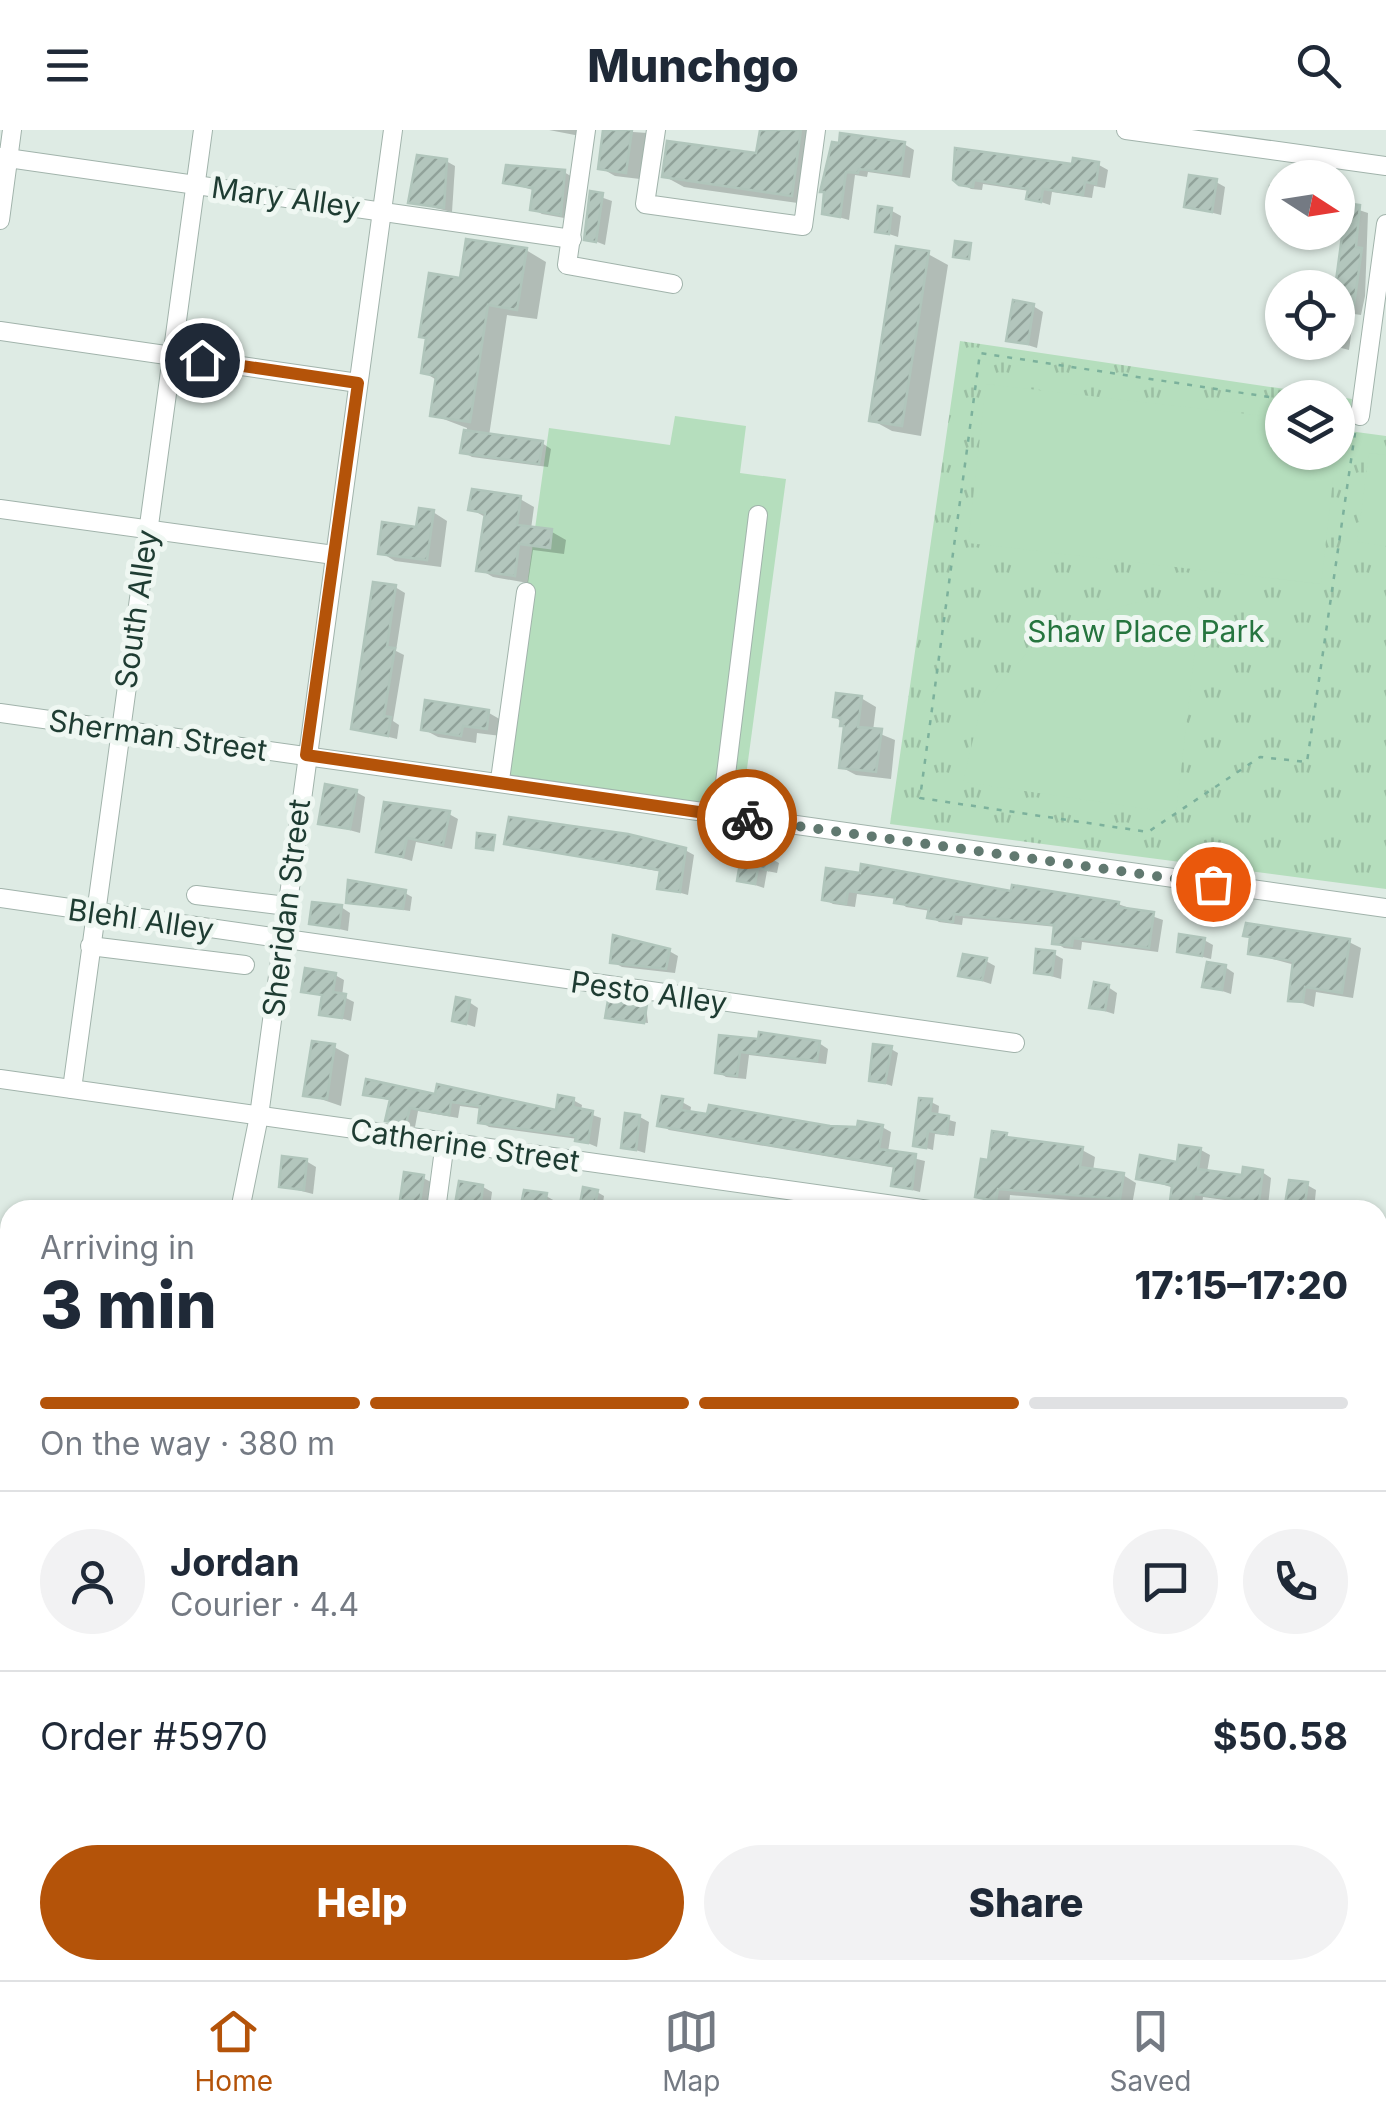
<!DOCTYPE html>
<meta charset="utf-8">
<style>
body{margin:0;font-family:Inter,sans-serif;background:#f2f2f3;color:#1f2937;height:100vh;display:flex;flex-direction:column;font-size:38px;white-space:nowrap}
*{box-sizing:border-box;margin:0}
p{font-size:32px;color:#747a83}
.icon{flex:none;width:55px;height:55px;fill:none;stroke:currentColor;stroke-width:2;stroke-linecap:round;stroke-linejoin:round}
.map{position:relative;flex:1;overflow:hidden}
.side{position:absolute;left:0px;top:1070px;width:1388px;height:780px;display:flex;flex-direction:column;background:#fff;border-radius:30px 30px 0 0;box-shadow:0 2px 8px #0004}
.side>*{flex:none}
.needle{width:65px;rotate:102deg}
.fabs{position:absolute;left:1265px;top:30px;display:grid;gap:20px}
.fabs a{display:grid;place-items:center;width:90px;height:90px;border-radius:50%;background:#fff;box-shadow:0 2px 8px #0004;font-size:50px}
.pin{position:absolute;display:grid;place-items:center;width:85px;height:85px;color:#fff;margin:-42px;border:5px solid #fff;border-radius:50%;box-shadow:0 2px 10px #0007}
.courier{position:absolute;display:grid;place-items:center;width:100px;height:100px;margin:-50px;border:8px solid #b45309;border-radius:50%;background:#fff;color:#222;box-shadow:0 2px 12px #0007}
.headline em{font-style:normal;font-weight:800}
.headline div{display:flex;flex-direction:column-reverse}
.headline{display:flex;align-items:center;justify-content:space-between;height:170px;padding:0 40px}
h1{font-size:65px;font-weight:800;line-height:75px}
.bar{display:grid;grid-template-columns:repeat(4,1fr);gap:15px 10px;align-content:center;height:120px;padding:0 40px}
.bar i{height:12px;border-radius:8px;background:#e0e1e3}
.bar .current{background:#b45309}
.bar p{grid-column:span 4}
.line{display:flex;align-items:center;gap:25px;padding:0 40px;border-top:2px solid #e0e1e3}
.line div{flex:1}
.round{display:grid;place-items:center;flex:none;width:105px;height:105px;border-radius:52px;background:#f2f2f3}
.primary-button{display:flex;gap:20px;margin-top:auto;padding:20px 40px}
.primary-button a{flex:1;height:115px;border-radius:60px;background:#b45309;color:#fff;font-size:40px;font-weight:800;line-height:115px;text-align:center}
.primary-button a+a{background:#f2f2f3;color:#1f2937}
header{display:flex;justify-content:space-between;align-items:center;height:130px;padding:0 40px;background:#fff;font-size:45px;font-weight:800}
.tab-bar{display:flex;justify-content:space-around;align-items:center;height:140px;border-top:2px solid #e0e1e3;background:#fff;font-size:28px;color:#747a83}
.tab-bar a{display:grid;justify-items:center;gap:5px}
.tab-bar .current{color:#b45309}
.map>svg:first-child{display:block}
.park{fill:url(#park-tufts);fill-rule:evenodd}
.garden{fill:#b5debd}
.shadow{fill:#0003}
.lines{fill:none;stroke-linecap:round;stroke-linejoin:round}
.stream{stroke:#82ced4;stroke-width:5}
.building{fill:url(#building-hatch);stroke:#b0c5bb;stroke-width:2.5}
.minor-casing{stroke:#a1b3ab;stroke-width:20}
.path{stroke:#7cb19c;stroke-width:2.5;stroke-dasharray:5 8;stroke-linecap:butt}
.minor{stroke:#fff;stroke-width:18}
.done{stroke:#617970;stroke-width:10;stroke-dasharray:0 18}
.route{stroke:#b45309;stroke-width:12}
.labels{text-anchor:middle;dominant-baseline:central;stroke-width:10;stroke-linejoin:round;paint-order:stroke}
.street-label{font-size:30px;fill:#1e3c32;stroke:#eff7f2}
.park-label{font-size:30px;fill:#26753f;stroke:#eff7f2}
</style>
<header><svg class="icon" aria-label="menu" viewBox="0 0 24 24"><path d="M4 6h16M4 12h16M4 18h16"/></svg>Munchgo<svg class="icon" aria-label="search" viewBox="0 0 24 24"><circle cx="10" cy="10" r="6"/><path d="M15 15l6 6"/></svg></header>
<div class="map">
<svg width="1386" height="1850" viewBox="0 0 1386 1850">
<defs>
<pattern id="park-tufts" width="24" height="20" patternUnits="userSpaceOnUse" patternTransform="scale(2.5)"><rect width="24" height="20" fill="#b5debd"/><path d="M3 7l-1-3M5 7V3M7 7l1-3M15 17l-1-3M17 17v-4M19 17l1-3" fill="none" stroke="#9bbfa3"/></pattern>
<pattern id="building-hatch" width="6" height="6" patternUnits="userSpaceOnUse" patternTransform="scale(2.5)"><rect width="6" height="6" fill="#b3c6bd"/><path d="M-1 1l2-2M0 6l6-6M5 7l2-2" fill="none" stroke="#91a29a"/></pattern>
</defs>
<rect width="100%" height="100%" fill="#deebe4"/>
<path class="park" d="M960,211L1352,269L1349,301L1386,306V759L890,694ZM1282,268H1338V322H1282Z"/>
<g class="garden">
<polygon points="986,254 1282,288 1282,322 1336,323 1321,454 968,413"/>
<polygon points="675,286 746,296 740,343 786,349 741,683 500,650 549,298 670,315"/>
<polygon points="1369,323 1386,325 1386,416 1357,412"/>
<polygon points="1140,472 1200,478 1176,683 963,652 981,576 1033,516 1083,485"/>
</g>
<g class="shadow">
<polygon points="549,0 581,0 580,6"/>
<polygon points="606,0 647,3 640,49 615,46 601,38"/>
<polygon points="762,0 806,0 821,9 812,75 684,57 664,46 758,26"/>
<polygon points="904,14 914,20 910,48 868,42 867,47 855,45 849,90 824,83 825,44"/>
<polygon points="957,21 1074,37 1099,35 1108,40 1105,58 1094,56 1092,68 1052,62 1050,75 1029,68 1030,61 983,54 982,60 971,59 960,53"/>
<polygon points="446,31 455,36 452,82 411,72"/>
<polygon points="564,42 574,48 570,89 542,84 533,79 536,61 506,52"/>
<polygon points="1216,52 1225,57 1221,85 1186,76"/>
<polygon points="1272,59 1282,61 1282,97 1272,92"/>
<polygon points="592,64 612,71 605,115 587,108"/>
<polygon points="1338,73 1368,83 1365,166 1361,185 1354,184 1349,220 1318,212 1338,212 1344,107 1315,102 1338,102"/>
<polygon points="892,81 901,86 898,107 877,100"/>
<polygon points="526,120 546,132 537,189 507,185 489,306 542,313 551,319 548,337 472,327 463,322 467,298 433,285 438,251 424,242 429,210 422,206 463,151"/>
<polygon points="928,124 948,135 921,306 892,301 872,290"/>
<polygon points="1033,176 1043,182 1037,218 1009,209"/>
<polygon points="520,369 534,377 531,399 552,402 566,410 564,424 533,420 528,453 493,447 479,439 487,388 471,379"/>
<polygon points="433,382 447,391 441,437 395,431 380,422 418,400"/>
<polygon points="395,457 405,463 396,521 404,525 393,591 399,595 397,609 354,598"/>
<polygon points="861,568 876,577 873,601 895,610 891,649 856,645 841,637 846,597 835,586"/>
<polygon points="489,583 503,591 501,606 477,603 476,613 438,607 423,599"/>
<polygon points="356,662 365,667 360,703 321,692"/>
<polygon points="449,684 458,689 452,719 416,712 412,731 378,721"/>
<polygon points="506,713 685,720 694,725 688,765 660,757 662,742"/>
<polygon points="770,728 779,733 777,743 767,741 764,758 740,750"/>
<polygon points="828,741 1118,774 1163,790 1158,822 1082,812 1081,820 1064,818 1055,812 1057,797 963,788 962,795 939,792 930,786 931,781 906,777 897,769 857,764 855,777 833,774 824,769"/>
<polygon points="405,763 412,767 410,781 348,771"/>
<polygon points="341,777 350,783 348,801 312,793"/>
<polygon points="1204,810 1213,815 1211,829 1180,821"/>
<polygon points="1349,812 1361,818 1353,868 1316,862 1314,877 1291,869 1295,835 1251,823"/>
<polygon points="669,821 678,826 675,843 622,837 613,832"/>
<polygon points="1054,824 1063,829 1061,849 1037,842"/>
<polygon points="986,831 995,836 991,854 961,844"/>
<polygon points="1225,837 1234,843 1231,864 1205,855"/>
<polygon points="335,845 344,850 342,866 354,872 351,891 322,883 324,867 304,860"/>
<polygon points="1108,857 1117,863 1114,884 1092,877"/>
<polygon points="469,872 478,878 475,897 454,890"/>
<polygon points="646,877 648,893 611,889"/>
<polygon points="722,907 819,913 828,919 826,934 749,925 746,949 726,947 717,941"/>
<polygon points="334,917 349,925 341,976 306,964"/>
<polygon points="891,919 898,923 892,956 871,949"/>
<polygon points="366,964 437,967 558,983 573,970 582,975 581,981 601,988 597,1017 578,1009 489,997 480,991 482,979 460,976 458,988 418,981 415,997 397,994 388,989 392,971"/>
<polygon points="682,972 691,977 690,984 830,998 882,997 891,1002 888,1022 925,1031 920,1062 893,1055 896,1038 669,1000 660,994"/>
<polygon points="931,972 939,976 938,987 956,992 954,1006 935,1004 933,1020 915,1015"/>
<polygon points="640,987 649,992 645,1023 623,1016"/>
<polygon points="1006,1006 1016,1011 1082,1020 1095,1027 1093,1041 1123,1045 1136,1053 1132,1075 1010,1065 1009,1076 990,1073 977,1066"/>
<polygon points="1201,1020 1210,1025 1207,1042 1244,1047 1262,1042 1271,1048 1268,1076 1203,1067 1201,1080 1171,1080 1174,1058 1138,1047 1179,1035"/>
<polygon points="306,1031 316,1037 313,1064 282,1056"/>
<polygon points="423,1048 433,1053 429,1076 403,1068"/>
<polygon points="1307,1055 1316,1060 1314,1080 1287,1080"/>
<polygon points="483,1057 492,1062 490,1077 457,1080"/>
<polygon points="597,1062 604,1066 602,1080 582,1080"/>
<polygon points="546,1066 555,1071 554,1080 523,1080"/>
<polygon points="691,1075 709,1078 712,1080 691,1080"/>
<polygon points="1378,1209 1386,1210 1386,1319 1378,1317"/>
<polygon points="1383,1490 1386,1490 1386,1528 1378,1525"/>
<polygon points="1378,1589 1386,1591 1386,1610 1378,1609"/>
<polygon points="7,1590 10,1590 10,1644 0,1642 0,1613"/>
<polygon points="1378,1666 1386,1667 1386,1702 1378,1701"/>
<polygon points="0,1714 10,1715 6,1754 0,1753"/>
<polygon points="67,1840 91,1840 93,1850 53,1850 54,1841"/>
<polygon points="707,1840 801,1840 800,1850 743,1850 744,1845"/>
<polygon points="863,1840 884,1841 896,1850 862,1850"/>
</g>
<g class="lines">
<g class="stream">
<polyline points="0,1292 10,1287"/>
<polyline points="1378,1369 1386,1370"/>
</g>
</g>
<g class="building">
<polygon points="603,0 632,0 626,43 598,39"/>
<polygon points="760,0 801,0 792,66 662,47 667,11 756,23"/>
<polygon points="840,3 905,12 901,44 859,39 858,43 846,42 840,87 822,84 824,62 820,62 832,12 839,13"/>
<polygon points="955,18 1072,34 1073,28 1099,32 1096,54 1085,52 1083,65 1043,59 1041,72 1026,69 1028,59 974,50 973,57 959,55 953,50"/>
<polygon points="417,25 447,29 444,78 408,73"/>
<polygon points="506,35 565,40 561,85 530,80 533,58 503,53"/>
<polygon points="1189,45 1217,49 1212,82 1184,77"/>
<polygon points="1270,56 1282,57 1282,77 1268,75"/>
<polygon points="590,61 603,63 596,112 584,110"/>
<polygon points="1338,72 1360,75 1356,117 1362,118 1353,182 1338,180 1335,158 1343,99 1338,98"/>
<polygon points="878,76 892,78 889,104 875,102"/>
<polygon points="466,109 527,118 517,180 488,175 470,292 430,286 436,246 421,243 426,208 419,207 429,143 460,148"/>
<polygon points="955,111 971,113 969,129 953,127"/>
<polygon points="896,116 929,121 902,296 869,291"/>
<polygon points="1013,170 1034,174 1028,214 1006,211"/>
<polygon points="464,300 543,311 539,334 460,323"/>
<polygon points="472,359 521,366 517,395 552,399 550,418 519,414 515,446 476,441 485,383 468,380"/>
<polygon points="419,378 434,380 427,430 378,424 382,392 416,397"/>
<polygon points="373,452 396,455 387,517 395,518 384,586 391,587 388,606 351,599"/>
<polygon points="836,563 862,566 858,597 882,599 876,642 839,638 844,596 840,596 841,588 833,587"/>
<polygon points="425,570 489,580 487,599 463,596 461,606 421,600"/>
<polygon points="325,654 357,660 350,699 318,694"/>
<polygon points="384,672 450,681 443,715 407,708 403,727 376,722"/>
<polygon points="509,687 628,704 686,718 680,762 657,759 660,740 504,714"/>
<polygon points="477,703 495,705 493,720 476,718"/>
<polygon points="742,720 771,725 768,740 758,738 755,754 737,751"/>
<polygon points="861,734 1011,761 1012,755 1119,772 1118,777 1154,782 1149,818 1073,808 1072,816 1052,814 1054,795 954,784 953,792 927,788 929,778 894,773 895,767 848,761 846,774 822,770 826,738 860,743"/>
<polygon points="348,750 406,760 403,779 346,773"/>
<polygon points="312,772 342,775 339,798 309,794"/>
<polygon points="1246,793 1350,809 1342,863 1305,857 1303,872 1288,871 1293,831 1248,824 1250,807 1243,806"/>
<polygon points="1179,804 1205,808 1202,826 1177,822"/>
<polygon points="613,805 670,819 666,839 610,833"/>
<polygon points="1036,819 1055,821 1052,845 1034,843"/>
<polygon points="963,824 987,828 982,850 958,846"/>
<polygon points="1207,832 1226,835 1222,860 1202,857"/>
<polygon points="305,838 336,843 333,862 346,864 342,888 319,885 322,865 301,862"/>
<polygon points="1094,852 1109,855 1105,880 1089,878"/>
<polygon points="456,867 470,870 466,894 452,891"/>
<polygon points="608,870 647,874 644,893 605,888"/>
<polygon points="759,902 820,911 817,931 740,922 737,946 715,943 719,905 758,909"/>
<polygon points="312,911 335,914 327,969 303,966"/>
<polygon points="873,914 892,916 885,953 869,951"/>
<polygon points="366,949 435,964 437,954 556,980 558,965 574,968 573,977 593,981 588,1013 575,1011 576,1006 478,993 480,976 451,972 449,985 410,978 406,994 385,991 390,969 363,965"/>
<polygon points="662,966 683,969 681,980 707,984 709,975 830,996 857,997 858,991 883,995 879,1019 916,1024 912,1059 891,1056 894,1036 657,996"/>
<polygon points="919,968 932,969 930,983 949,986 947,1004 928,1001 926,1018 913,1016"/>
<polygon points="625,983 640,985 636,1020 621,1018"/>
<polygon points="992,1001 1007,1003 1006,1007 1083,1017 1080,1037 1124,1043 1120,1069 998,1059 996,1071 975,1067 981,1029 988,1030"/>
<polygon points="1179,1015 1201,1018 1198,1039 1242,1045 1243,1037 1263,1040 1259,1072 1194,1064 1192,1080 1169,1080 1172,1055 1136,1049 1140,1025 1177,1032"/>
<polygon points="282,1026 307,1029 304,1060 279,1057"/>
<polygon points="404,1042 424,1045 420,1072 400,1070"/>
<polygon points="1289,1050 1308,1052 1304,1080 1284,1080"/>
<polygon points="459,1051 483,1055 481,1073 470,1071 468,1080 454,1080"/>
<polygon points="583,1057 598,1060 594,1080 579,1080"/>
<polygon points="524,1060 547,1063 544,1080 520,1080"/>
</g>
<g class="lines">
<defs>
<g id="minor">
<polyline points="586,0 567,135 673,154"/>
<polyline points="656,0 645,74 803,96 816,0"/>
<polyline points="1126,0 1386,36"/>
<polyline points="0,27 572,109"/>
<polyline points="0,90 12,0"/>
<polyline points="0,201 358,253"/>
<polyline points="1360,286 1386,94"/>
<polyline points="0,379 334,425"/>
<polyline points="0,583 1386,778"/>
<polyline points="500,650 526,462"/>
<polyline points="721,685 758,385"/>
<polyline points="196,765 287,776"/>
<polyline points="0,768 1015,913"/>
<polyline points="90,816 245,835"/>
<polyline points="0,949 929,1080"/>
<polyline points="72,959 203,0"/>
<polyline points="240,1080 259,986 393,0"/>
<polyline points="436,1080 445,1012"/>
<polyline points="1378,1143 1386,1144"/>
<polyline points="0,1207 10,1209"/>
<polyline points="1378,1550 1386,1551"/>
<polyline points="0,1665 10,1666"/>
<polyline points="1378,1738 1386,1739"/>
<polyline points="1259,1840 1277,1842"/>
<polyline points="135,1850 137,1840"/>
<polyline points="814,1850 815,1840"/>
</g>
</defs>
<use href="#minor" class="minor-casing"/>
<polyline class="path" points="1282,269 980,223 920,668 1148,702 1260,627 1307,632 1355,303"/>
<use href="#minor" class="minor"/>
</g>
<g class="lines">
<polyline class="done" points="747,689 1213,754"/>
<polyline class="route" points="202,230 358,253 306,625 747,689"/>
</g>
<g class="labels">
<g class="street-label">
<text transform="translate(286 67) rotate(8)">Mary Alley</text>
<text transform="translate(136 479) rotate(-82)">South Alley</text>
<text transform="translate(158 605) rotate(8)">Sherman Street</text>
<text transform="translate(286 778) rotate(-83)">Sheridan Street</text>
<text transform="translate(141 789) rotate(8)">Blehl Alley</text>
<text transform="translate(649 862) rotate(8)">Pesto Alley</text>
<text transform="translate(465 1015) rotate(8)">Catherine Street</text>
</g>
<g class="park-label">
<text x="1146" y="501">Shaw Place Park</text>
</g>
</g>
</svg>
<div class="fabs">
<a><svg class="needle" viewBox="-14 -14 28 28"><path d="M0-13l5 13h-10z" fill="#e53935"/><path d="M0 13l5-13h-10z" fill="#747a83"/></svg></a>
<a><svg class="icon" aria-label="locate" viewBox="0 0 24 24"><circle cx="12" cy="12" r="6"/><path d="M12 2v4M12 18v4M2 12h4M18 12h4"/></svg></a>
<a><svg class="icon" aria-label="layers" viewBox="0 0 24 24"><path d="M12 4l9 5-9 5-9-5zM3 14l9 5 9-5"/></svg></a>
</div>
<div class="pin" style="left:1213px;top:754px;background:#ea580c"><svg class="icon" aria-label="bag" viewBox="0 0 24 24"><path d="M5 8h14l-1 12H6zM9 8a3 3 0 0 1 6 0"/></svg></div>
<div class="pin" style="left:202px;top:230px;background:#1f2937"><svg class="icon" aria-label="home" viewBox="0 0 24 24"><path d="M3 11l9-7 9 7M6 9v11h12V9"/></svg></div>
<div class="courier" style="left:747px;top:689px"><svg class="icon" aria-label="bike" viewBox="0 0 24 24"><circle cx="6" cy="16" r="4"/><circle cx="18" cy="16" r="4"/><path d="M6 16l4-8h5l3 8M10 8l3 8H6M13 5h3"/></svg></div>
<section class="side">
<div class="headline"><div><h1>3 min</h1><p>Arriving in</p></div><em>17:15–17:20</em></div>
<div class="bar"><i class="current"></i><i class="current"></i><i class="current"></i><i></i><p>On the way · 380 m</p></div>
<div class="line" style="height:180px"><a class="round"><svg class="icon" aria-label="person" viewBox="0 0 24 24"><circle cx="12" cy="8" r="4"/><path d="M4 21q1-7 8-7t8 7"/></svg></a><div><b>Jordan</b><p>Courier · 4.4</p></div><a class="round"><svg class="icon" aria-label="chat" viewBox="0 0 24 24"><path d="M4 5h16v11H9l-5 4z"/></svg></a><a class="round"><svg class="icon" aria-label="phone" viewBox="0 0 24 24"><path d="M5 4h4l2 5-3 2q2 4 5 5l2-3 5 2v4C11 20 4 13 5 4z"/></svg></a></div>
<div class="line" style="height:130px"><div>Order #5970</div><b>$50.58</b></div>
<div class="primary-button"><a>Help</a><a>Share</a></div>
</section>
</div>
<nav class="tab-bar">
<a class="current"><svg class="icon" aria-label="home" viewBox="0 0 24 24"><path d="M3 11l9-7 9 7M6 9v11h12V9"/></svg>Home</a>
<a><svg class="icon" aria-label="map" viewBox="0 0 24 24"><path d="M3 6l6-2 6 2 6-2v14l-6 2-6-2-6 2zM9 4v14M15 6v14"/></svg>Map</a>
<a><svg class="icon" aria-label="saved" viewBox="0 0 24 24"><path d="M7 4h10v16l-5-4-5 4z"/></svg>Saved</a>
</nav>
